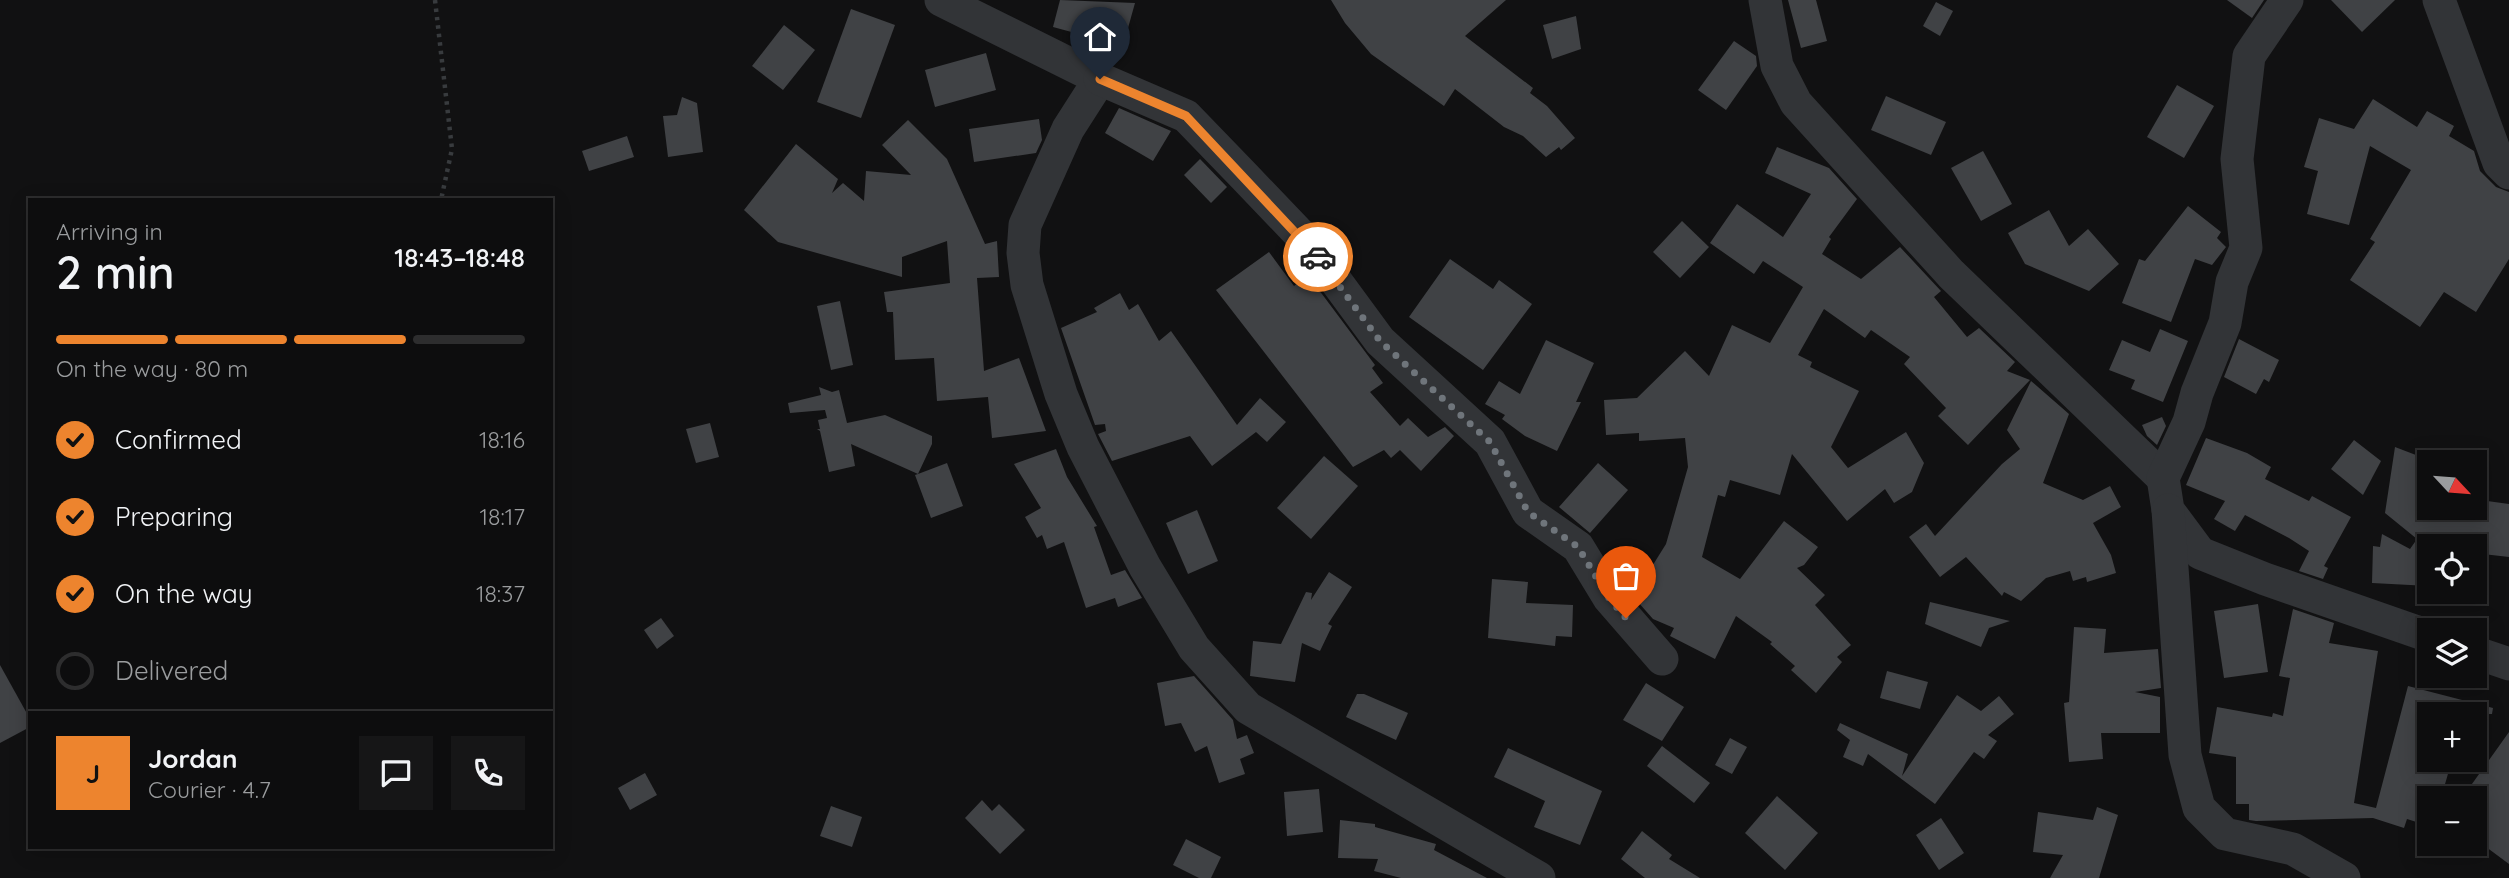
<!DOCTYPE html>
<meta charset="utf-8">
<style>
body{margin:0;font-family:Quicksand,sans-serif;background:#161617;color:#f1f3f6;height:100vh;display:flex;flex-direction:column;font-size:26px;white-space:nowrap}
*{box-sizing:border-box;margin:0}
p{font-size:23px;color:#9a9c9e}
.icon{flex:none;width:38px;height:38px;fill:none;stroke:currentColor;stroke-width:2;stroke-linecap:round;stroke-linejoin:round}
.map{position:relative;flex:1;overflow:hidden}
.drawer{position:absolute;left:28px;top:198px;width:525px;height:651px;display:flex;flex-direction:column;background:#0d0d0e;border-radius:0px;box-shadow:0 4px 18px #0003,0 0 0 2px #2d2d2e}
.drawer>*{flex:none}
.needle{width:46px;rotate:116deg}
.tools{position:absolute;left:2417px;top:450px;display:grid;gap:14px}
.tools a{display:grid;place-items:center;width:70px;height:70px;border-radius:0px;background:#0d0d0e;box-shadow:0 4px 18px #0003,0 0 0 2px #2d2d2e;font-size:35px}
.pin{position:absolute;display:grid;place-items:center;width:60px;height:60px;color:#fff;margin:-72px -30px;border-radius:50% 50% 50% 0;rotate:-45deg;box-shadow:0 0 7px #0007}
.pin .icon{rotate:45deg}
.courier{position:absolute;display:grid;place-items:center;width:70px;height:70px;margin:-35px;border:5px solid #ed842e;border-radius:50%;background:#fff;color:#222;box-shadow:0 2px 9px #0007}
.summary em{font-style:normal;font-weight:600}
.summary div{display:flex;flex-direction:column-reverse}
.summary{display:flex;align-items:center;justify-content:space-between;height:119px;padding:0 28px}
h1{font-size:46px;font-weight:600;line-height:52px}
.bar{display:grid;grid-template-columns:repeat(4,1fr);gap:10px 7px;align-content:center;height:84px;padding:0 28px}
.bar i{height:9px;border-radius:5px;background:#2d2d2e}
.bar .active{background:#ed842e}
.bar p{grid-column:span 4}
.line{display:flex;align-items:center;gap:18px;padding:0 28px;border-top:2px solid #2d2d2e}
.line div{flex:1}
.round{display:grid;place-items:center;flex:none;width:74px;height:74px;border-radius:0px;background:#161617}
ol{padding:0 28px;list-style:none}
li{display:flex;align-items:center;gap:21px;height:77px}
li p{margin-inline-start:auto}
li .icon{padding:7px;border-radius:50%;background:#ed842e;color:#111;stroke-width:4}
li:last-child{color:#9a9c9e}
li i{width:38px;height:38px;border:4px solid #2d2d2e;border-radius:50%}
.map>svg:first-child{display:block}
.building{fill:#404245}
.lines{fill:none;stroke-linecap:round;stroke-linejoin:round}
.path{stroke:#383b3e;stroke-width:4.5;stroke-dasharray:3.5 5;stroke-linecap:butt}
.minor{stroke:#323437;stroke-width:33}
.done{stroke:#6f757b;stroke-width:7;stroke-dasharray:0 12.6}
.route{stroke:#ed842e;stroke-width:9}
</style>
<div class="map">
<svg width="2509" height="878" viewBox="0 0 2509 878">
<rect width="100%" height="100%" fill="#111112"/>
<g class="building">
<polygon points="1060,0 1135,3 1123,46 1053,27"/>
<polygon points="1331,0 1506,0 1465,36 1533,88 1530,93 1547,106 1575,138 1561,150 1559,147 1546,157 1523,136 1504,127 1455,89 1444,106 1371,54 1345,23"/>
<polygon points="1788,0 1816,0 1827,41 1801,48"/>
<polygon points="2227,0 2264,0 2252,18"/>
<polygon points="2331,0 2395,0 2362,32"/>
<polygon points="1936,2 1953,11 1940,36 1923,26"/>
<polygon points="851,9 895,25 861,118 817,102"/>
<polygon points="1576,16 1581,49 1552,59 1543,25"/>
<polygon points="784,25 815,50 783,90 752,66"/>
<polygon points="1734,41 1756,56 1757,66 1726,110 1698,90"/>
<polygon points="986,53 996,90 935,107 925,70"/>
<polygon points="2177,85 2214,106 2184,158 2147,137"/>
<polygon points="1886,96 1946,122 1931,155 1871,130"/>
<polygon points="682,97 697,103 703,152 668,157 663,116 677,115"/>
<polygon points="2373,99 2417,127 2427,111 2454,126 2449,136 2474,151 2480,171 2496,187 2509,192 2509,259 2476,312 2444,292 2420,327 2350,280 2375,242 2370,239 2411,170 2370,146 2349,225 2307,214 2318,171 2304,167 2319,118 2354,129"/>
<polygon points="1119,108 1171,131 1153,161 1105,133"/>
<polygon points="1039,119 1042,140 1036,153 974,162 969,129"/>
<polygon points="908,120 947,159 985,244 997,241 999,277 977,278 984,371 1019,358 1046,431 992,438 988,397 937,401 934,358 895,360 893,312 887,312 884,292 950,283 947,241 902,257 902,277 778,242 744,210 796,144 838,179 832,193 843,183 864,201 866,171 911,175 882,145"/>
<polygon points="627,136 634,157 589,171 582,151"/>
<polygon points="1777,147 1829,168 1857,199 1829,237 1831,239 1822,254 1861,279 1900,247 1941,291 1934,297 1967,337 1979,328 2015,362 2007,371 2030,380 1968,445 1938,416 1946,408 1904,364 1910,357 1871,330 1865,338 1824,309 1798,355 1812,362 1810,367 1859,391 1831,447 1848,468 1906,432 1924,463 1912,492 1894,503 1885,489 1847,521 1792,454 1780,495 1730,480 1725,497 1718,495 1702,557 1740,579 1784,521 1818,547 1804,565 1797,568 1825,595 1815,605 1851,645 1837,657 1842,662 1816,693 1791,670 1795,666 1770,644 1772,642 1736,616 1715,659 1670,636 1674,628 1653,619 1638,602 1651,568 1666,544 1688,467 1685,438 1639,441 1639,433 1606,435 1604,400 1637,398 1685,351 1709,376 1732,325 1770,343 1803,287 1763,261 1754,274 1710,243 1737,204 1783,237 1811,194 1765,173"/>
<polygon points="1983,151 2012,204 1981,221 1951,168"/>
<polygon points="1200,159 1227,187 1211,203 1184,175"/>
<polygon points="2188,206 2221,232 2217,238 2226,247 2212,265 2195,259 2171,322 2122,303 2139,259 2145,261"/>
<polygon points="2049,210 2069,246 2088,229 2119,264 2089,291 2025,264 2008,233"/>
<polygon points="1682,221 1709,247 1680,278 1653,252"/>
<polygon points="1269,252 1294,286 1306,276 1322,294 1375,365 1372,368 1383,383 1370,392 1400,426 1408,418 1428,437 1445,427 1454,436 1421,471 1400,450 1391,458 1384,450 1353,467 1216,290"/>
<polygon points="1450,259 1493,289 1499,280 1532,304 1483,370 1409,317"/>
<polygon points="1120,293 1129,310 1138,304 1159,341 1171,331 1237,425 1260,398 1286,422 1267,442 1256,432 1212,466 1190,436 1112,461 1098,434 1106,431 1105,424 1095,425 1061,328 1097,312 1094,308"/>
<polygon points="840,301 853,365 831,370 817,306"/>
<polygon points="2160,329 2188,341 2163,402 2131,389 2135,380 2109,370 2122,340 2150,352"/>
<polygon points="2239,339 2279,360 2269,382 2264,379 2256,394 2224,377"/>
<polygon points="1546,340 1594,363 1576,402 1581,402 1557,451 1525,436 1502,419 1505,415 1485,404 1499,381 1520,394"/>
<polygon points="2031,381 2069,414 2043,483 2083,500 2110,486 2121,507 2093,523 2111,555 2116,573 2087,582 2086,577 2073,581 2070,571 2046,578 2021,601 2004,592 2002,596 1966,557 1940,577 1909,537 1926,524 1935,536 2002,464 2020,449 2007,430"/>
<polygon points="819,387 832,392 839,390 847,423 885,415 932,436 932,444 918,474 947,463 963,506 931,518 915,475 918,474 851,444 855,466 829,472 820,431 817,429 820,429 818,420 827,418 825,410 790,413 788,403 821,395"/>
<polygon points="2162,417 2166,426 2157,445 2147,436 2142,425"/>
<polygon points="710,423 719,457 696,463 686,429"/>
<polygon points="2206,438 2247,453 2271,467 2265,479 2309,501 2312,496 2351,517 2324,566 2328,568 2323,579 2299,571 2309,551 2289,538 2245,515 2235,531 2214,519 2225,501 2186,485"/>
<polygon points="2354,440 2381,461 2363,495 2331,469"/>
<polygon points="2395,447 2429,460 2429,508 2480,508 2480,500 2509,504 2509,557 2474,553 2474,546 2429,546 2429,586 2372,583 2373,546 2380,547 2382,534 2410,549 2417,539 2385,513"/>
<polygon points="1056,449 1067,477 1097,526 1094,527 1111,575 1125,570 1142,598 1118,607 1115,598 1086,608 1064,542 1047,549 1042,535 1037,538 1025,517 1041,508 1014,464"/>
<polygon points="1324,456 1358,486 1311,539 1277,508"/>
<polygon points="1598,463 1628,490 1590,533 1559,507"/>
<polygon points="1197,510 1218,561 1188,574 1166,523"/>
<polygon points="1329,572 1352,587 1328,624 1332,626 1320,651 1302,643 1295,682 1250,676 1253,641 1281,644 1306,592 1312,593 1311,600"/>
<polygon points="1492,579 1528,582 1526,603 1573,605 1572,637 1556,636 1555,646 1488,638"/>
<polygon points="1930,602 2010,621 1989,628 1981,647 1925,624"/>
<polygon points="2258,604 2268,672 2224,678 2214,611"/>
<polygon points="2293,609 2334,623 2329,643 2378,651 2354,803 2376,808 2408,686 2493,708 2492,714 2429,714 2429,760 2452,760 2441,798 2429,798 2429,826 2407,819 2404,828 2373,818 2256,821 2249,820 2249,804 2236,804 2236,757 2209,753 2217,707 2272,717 2273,713 2283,716 2290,678 2279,676"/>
<polygon points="661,618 674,636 657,649 644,630"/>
<polygon points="2074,627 2106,629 2104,653 2158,649 2161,688 2135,692 2160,697 2160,733 2101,733 2103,759 2069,762 2064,703 2069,702"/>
<polygon points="0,665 30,719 30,727 0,743"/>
<polygon points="1887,671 1928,682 1920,709 1880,698"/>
<polygon points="1194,676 1233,720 1237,739 1247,735 1254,753 1240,759 1245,774 1219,783 1207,746 1195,752 1181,723 1165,726 1157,683"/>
<polygon points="1646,683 1684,707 1662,741 1623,720"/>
<polygon points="1357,694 1364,694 1408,713 1396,740 1346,717"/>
<polygon points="1957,695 1981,711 1999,696 2014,714 1988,735 1997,741 1984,759 1974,752 1935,804 1868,754 1863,766 1843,757 1850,740 1837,730 1840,723 1908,754 1902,776"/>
<polygon points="2509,732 2509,864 2474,838 2474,798 2462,798"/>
<polygon points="1730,738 1747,747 1732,774 1715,765"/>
<polygon points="1662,746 1710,783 1694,803 1647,766"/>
<polygon points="1508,748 1602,791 1580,845 1534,827 1545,801 1494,777"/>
<polygon points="645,773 657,795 630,810 618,788"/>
<polygon points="1319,789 1323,832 1287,836 1284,792"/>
<polygon points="1777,796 1818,833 1785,870 1745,833"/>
<polygon points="982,800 992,811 999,804 1025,830 1000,854 965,818"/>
<polygon points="831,806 862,817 852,847 820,836"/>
<polygon points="2097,807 2118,815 2099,878 2050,878 2063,855 2033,852 2038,812 2093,820"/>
<polygon points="1941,818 1964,853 1939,870 1916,835"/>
<polygon points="1340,820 1375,824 1375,827 1436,844 1434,850 1487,878 1401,878 1374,871 1378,859 1338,858"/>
<polygon points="1642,831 1672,855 1669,859 1700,878 1645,878 1621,859"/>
<polygon points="1186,839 1221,857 1211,878 1199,878 1173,865"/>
</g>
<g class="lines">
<polyline class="path" points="435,0 452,149 441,200"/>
<g class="minor">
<polyline points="941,0 1100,79 1068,129 1025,225 1023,253 1027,285 1061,394 1083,447 1145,567 1194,648 1248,708 1539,878"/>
<polyline points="1765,0 1777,66 1796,103 1951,274 2163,478"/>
<polyline points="2287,0 2249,56 2237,159 2246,248 2232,282 2225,323 2197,393 2189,422 2163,478 2168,510 2200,553 2265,579 2429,636"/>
<polyline points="2439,0 2499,163 2509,173"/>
<polyline points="1100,79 1186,116 1244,176 1308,243 1380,341 1490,442 1528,512 1578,547 1609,598 1662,659"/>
<polyline points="2168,510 2185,755 2199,808 2225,834 2293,849 2344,878"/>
<polyline points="2474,652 2509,664"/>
</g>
</g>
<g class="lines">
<polyline class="done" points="1318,257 1380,341 1490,442 1528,512 1578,547 1609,598 1626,618"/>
<polyline class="route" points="1100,79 1186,116 1318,257"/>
</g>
</svg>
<div class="tools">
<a><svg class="needle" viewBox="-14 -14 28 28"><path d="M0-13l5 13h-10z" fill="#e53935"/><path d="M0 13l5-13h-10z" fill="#9a9c9e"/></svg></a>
<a><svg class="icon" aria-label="locate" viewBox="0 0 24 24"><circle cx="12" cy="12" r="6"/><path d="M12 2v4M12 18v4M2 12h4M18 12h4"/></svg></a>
<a><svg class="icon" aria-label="layers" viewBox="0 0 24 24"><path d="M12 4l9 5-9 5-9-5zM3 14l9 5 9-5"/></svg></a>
<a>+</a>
<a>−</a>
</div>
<div class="pin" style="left:1626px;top:618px;background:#ea580c"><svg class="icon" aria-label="bag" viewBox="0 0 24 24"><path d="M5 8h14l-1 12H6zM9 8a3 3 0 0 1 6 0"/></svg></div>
<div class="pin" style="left:1100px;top:79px;background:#1f2937"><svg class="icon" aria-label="home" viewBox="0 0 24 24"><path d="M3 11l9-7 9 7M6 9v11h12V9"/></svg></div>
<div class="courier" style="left:1318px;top:257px"><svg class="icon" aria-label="car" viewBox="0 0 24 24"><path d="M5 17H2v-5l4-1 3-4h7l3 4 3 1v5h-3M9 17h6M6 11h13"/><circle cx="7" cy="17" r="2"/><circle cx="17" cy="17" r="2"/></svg></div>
<section class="drawer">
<div class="summary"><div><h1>2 min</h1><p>Arriving in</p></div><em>18:43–18:48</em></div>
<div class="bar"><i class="active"></i><i class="active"></i><i class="active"></i><i></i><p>On the way · 80 m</p></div>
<ol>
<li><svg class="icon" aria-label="check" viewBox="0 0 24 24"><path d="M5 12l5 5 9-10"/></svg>Confirmed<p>18:16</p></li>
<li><svg class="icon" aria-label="check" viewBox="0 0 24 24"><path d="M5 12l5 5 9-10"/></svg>Preparing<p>18:17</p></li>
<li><svg class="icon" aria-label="check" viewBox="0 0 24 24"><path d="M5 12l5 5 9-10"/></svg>On the way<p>18:37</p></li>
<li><i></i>Delivered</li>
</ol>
<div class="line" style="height:126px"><b class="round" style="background:#ed842e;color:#111">J</b><div><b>Jordan</b><p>Courier · 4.7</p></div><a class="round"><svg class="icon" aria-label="chat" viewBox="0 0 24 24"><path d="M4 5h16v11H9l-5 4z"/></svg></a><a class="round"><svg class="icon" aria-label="phone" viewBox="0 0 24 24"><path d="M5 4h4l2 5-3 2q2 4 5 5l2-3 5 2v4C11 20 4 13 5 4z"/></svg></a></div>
</section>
</div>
